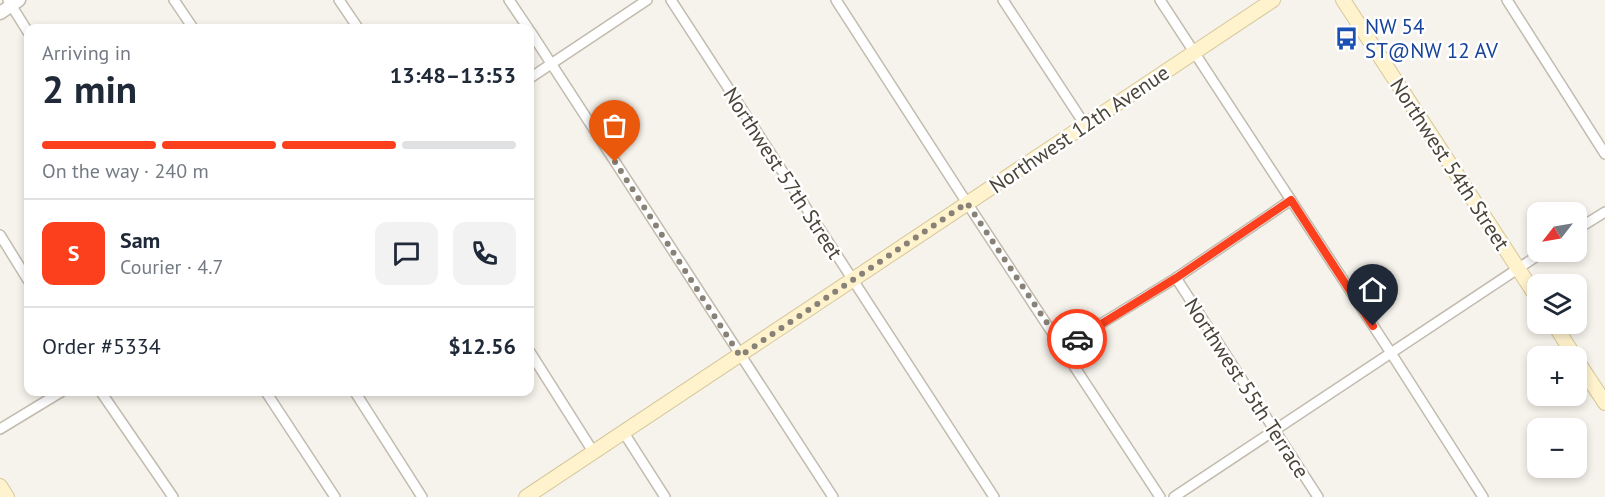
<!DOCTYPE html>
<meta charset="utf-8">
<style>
body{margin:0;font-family:"PT Sans",sans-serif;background:#f2f2f3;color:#1f2937;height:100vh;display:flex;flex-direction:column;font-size:22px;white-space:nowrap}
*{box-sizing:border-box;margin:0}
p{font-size:20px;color:#747a83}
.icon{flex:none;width:33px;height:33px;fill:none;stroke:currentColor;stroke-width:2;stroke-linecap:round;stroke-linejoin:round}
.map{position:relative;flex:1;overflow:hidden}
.sheet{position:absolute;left:24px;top:24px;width:510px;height:372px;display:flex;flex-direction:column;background:#fff;border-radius:12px;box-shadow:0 3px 9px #0003}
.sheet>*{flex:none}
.needle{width:39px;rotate:239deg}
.tools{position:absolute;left:1527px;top:202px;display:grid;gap:12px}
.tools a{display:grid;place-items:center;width:60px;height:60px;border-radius:12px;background:#fff;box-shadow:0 3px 9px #0003;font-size:30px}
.pin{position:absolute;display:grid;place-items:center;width:51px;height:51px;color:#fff;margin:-62px -26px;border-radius:50% 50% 50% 0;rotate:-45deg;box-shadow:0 0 6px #0007}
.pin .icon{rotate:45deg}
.courier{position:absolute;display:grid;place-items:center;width:60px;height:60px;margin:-30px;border:4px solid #fc3f1d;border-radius:50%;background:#fff;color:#222;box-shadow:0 2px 8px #0007}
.head em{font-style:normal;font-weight:700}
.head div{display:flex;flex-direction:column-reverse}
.head{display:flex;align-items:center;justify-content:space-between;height:102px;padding:0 18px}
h1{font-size:39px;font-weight:700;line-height:45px}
.bar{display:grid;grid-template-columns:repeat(4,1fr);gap:9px 6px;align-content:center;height:72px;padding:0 18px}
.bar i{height:8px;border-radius:4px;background:#e0e1e3}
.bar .current{background:#fc3f1d}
.bar p{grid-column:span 4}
.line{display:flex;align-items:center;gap:15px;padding:0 18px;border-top:2px solid #e0e1e3}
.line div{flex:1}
.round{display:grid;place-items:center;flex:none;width:63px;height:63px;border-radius:12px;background:#f2f2f3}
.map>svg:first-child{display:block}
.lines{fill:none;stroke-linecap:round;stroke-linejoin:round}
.minor-casing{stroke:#c2bbae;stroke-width:12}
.tertiary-casing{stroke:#c2bbae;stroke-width:15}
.secondary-casing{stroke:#d6c79b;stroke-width:16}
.minor{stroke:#fff;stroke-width:9}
.tertiary{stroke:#fff;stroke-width:12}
.secondary{stroke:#fff3cd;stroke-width:14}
.done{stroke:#878178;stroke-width:6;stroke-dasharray:0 10.8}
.route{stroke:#fc3f1d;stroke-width:8}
.labels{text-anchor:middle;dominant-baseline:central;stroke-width:5;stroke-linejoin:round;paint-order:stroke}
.transit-label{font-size:21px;fill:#164399;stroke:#fff;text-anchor:start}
.street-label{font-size:21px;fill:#4b4439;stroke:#fff}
</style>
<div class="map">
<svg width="1605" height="497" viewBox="0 0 1605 497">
<rect width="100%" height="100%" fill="#f6f3ec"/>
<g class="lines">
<defs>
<g id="minor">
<polyline points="8,0 28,32"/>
<polyline points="174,0 193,28"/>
<polyline points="339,0 358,28"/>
<polyline points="509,0 528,28"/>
<polyline points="671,0 994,497"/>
<polyline points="836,0 967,203 1160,497"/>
<polyline points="1003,0 1085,125"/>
<polyline points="1160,0 1391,353 1483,497"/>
<polyline points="1507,0 1605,154"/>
<polyline points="530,31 833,497"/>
<polyline points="530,78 647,0"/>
<polyline points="1576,230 1605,212"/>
<polyline points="0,235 28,280"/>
<polyline points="1176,278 1318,497"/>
<polyline points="1063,347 1176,278 1291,200"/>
<polyline points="530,352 594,453"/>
<polyline points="101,392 173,497"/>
<polyline points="266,392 335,497"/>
<polyline points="355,392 422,497"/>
<polyline points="0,429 61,392"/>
<polyline points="624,433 665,497"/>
<polyline points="1174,497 1543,252"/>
</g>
<polyline id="tertiary" points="0,13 19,0"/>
<g id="secondary">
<polyline points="1343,0 1538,299"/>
<polyline points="1554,324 1575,357"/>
<polyline points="1576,359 1605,403"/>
<polyline points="0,486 7,497"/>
<polyline points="526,497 1273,0"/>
</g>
</defs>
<use href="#minor" class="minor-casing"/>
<use href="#tertiary" class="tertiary-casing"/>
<use href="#secondary" class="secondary-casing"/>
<use href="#minor" class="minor"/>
<use href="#tertiary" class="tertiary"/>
<use href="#secondary" class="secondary"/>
</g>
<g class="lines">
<polyline class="done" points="615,162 740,356 967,203 1063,347 1077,339"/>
<polyline class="route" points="1077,339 1176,278 1291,200 1373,326"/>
</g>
<defs>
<symbol id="bus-bare" viewBox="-9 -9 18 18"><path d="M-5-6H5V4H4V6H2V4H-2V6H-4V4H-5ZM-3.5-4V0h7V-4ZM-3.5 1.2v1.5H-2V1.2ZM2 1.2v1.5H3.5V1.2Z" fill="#1a4fb4" stroke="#fff" stroke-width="2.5" paint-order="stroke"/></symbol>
</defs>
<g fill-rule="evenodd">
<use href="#bus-bare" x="1330" y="22" width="33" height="33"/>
</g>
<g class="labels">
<g class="transit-label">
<text x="1365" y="26">NW 54<tspan x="1365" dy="24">ST@NW 12 AV</tspan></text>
</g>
<g class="street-label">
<text transform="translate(1079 129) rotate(-34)">Northwest 12th Avenue</text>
<text transform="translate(1450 164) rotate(57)">Northwest 54th Street</text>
<text transform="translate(783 173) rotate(57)">Northwest 57th Street</text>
<text transform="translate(1247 388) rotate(57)">Northwest 55th Terrace</text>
</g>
</g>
</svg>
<div class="tools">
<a><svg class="needle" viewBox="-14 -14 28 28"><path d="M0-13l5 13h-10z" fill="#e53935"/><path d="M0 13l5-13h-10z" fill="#747a83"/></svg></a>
<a><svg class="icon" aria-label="layers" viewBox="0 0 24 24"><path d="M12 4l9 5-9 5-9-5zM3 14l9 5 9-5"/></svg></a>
<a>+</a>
<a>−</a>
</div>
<div class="pin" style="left:615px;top:162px;background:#ea580c"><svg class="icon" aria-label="bag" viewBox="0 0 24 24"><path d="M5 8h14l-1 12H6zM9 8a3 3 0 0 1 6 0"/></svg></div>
<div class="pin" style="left:1373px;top:326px;background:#1f2937"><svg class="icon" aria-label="home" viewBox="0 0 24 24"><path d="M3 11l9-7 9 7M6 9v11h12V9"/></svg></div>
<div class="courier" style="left:1077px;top:339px"><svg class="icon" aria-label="car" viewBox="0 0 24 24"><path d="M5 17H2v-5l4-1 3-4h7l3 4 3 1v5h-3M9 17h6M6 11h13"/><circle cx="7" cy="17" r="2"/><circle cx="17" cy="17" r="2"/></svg></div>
<section class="sheet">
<div class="head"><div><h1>2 min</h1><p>Arriving in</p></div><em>13:48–13:53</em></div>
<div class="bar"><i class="current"></i><i class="current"></i><i class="current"></i><i></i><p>On the way · 240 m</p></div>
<div class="line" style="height:108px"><b class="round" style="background:#fc3f1d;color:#fff">S</b><div><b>Sam</b><p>Courier · 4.7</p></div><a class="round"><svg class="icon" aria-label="chat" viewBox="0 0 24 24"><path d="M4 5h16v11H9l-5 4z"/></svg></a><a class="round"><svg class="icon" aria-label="phone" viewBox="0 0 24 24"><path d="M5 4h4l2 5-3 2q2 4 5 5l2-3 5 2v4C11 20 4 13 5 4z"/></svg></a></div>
<div class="line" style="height:78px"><div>Order #5334</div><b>$12.56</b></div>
</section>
</div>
